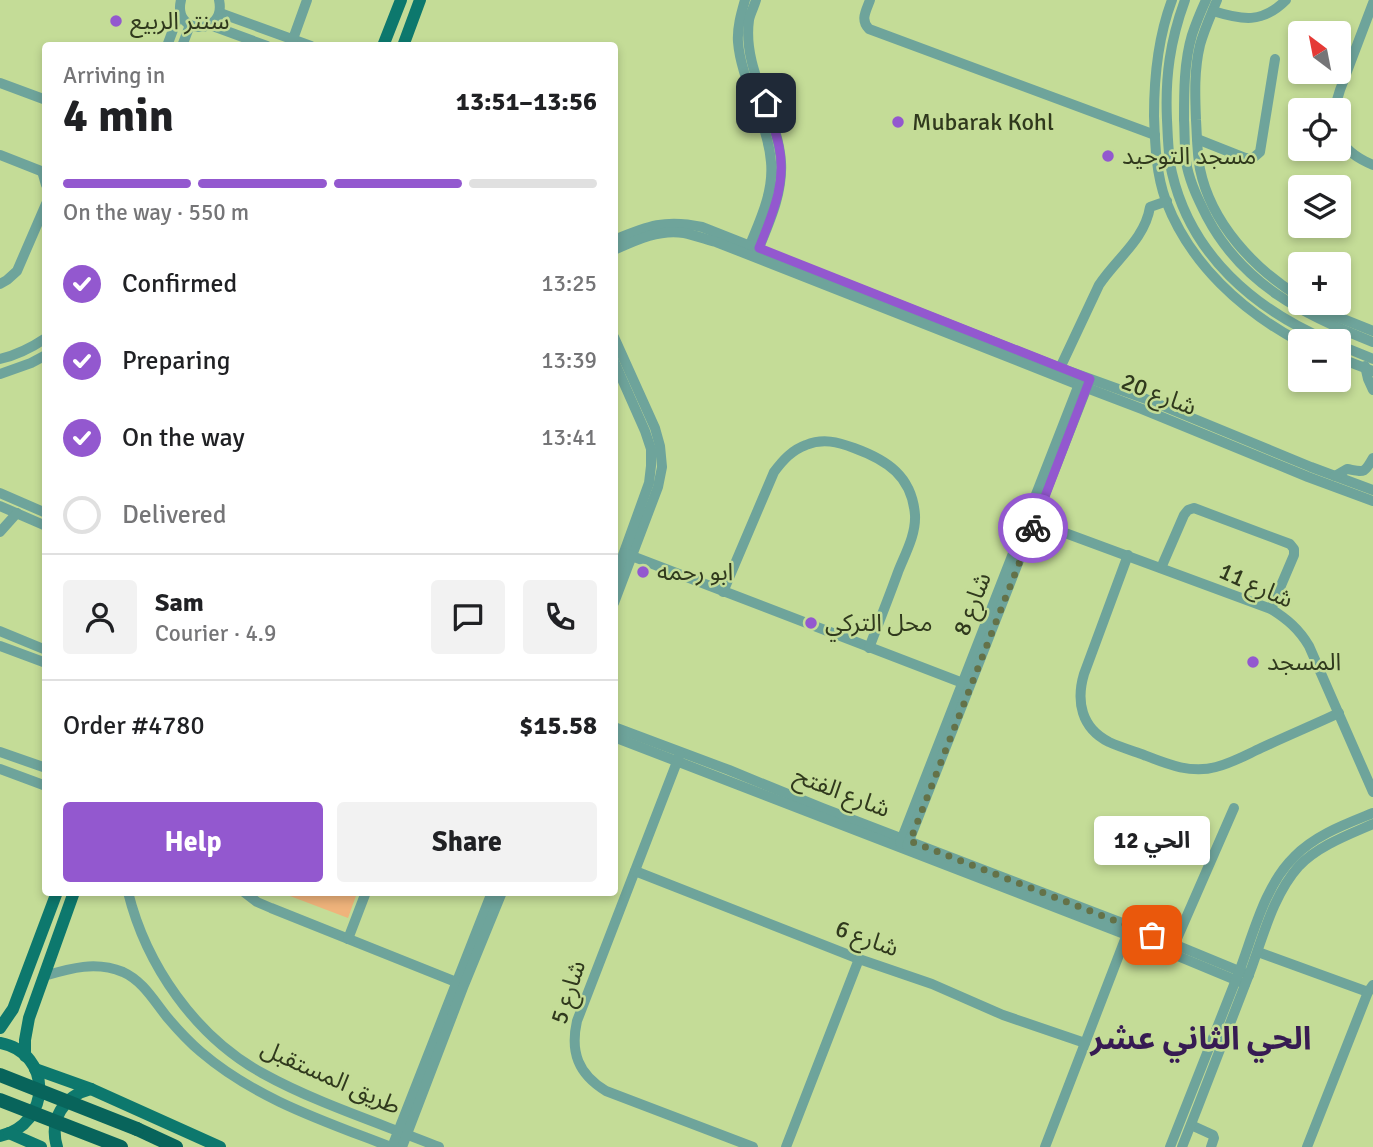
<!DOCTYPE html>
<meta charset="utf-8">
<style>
body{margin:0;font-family:Signika,"Noto Sans Arabic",sans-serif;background:#f2f2f2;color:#202124;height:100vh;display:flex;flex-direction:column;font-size:26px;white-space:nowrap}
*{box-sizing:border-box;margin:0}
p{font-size:23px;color:#757577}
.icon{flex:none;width:38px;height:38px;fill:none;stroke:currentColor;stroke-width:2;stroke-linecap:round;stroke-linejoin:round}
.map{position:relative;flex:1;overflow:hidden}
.side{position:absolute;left:42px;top:42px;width:576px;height:854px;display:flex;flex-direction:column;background:#fff;border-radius:7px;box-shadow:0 4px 10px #0003}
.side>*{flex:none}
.needle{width:46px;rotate:328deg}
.controls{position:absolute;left:1288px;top:21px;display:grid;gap:14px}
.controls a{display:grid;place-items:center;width:63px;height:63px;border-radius:7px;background:#fff;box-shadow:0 4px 10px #0003;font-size:35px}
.pin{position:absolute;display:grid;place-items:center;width:60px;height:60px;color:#fff;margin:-30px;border-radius:14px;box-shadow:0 4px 10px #0006}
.courier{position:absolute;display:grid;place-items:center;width:70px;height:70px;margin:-35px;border:5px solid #9358cf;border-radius:50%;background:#fff;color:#222;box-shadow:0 2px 9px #0007}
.bubble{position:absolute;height:49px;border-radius:7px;background:#fff;box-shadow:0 4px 10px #0003;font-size:23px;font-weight:700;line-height:49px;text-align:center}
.head em{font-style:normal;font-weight:700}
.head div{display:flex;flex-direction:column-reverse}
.head{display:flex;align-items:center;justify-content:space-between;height:119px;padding:0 21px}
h1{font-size:46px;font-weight:700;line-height:52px}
.bar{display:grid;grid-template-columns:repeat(4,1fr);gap:10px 7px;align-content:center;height:84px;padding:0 21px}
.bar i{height:9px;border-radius:5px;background:#e0e0e0}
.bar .current{background:#9358cf}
.bar p{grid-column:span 4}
.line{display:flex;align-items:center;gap:18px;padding:0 21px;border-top:2px solid #e0e0e0}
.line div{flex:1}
.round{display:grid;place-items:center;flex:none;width:74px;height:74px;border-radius:7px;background:#f2f2f2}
ol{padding:0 21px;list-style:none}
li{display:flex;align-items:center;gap:21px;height:77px}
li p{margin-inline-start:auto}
li .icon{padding:7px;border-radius:50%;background:#9358cf;color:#fff;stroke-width:4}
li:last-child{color:#757577}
li i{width:38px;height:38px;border:4px solid #e0e0e0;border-radius:50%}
.cta{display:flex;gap:14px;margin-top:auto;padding:14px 21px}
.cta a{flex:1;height:80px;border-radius:7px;background:#9358cf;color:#fff;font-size:28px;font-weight:700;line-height:80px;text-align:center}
.cta a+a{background:#f2f2f2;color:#202124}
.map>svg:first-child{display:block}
.green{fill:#efb37b}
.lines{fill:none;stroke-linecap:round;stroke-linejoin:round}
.minor{stroke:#6ea49b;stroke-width:10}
.major{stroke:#0d786d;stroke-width:12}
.highway{stroke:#08645b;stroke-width:14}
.highway-bridge{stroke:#08645b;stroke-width:14}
.done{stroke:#647248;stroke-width:7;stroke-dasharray:0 12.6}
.route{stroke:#9358cf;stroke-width:9}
.poi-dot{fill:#9358cf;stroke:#c4dc97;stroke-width:2.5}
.labels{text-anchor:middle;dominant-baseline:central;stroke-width:5;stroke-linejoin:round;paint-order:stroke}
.poi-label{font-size:24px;fill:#30391d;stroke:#c4dc97;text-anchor:start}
.street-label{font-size:24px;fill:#30391d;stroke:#c4dc97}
.district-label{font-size:32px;font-weight:bold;fill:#371b53;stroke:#c4dc97}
</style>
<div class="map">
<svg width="1373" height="1147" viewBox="0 0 1373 1147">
<rect width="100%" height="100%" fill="#c4dc97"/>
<polygon class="green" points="291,893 291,892 357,893 348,918 290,896"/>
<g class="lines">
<g class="minor">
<path d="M181,0C172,36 227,36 219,0"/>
<path d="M745,0C741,14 737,28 738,42C741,81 768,122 771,162C774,193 759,222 748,250"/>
<path d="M756,0C754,7 750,14 749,20C742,70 778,114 781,162C783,195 768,225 756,255"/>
<path d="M870,0C866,11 860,20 869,29L1155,135"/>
<path d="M1172,0C1158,37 1154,76 1154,116C1155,144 1156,174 1166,201C1190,264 1242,311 1300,342"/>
<path d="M1185,0C1170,41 1165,77 1167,120C1168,138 1168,156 1172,173C1191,255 1254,309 1329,341"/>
<path d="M1206,0C1201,11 1196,23 1192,35C1184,62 1184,91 1184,120C1185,135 1184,152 1187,167C1191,185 1199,201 1207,217C1243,285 1304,315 1373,342"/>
<path d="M1217,0C1211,15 1204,30 1200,45C1194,70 1195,95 1196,120C1197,136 1197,153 1200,169C1211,223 1254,269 1300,297"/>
<path d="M1213,11C1242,20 1262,24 1286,0"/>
<polyline points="220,13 311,46"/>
<polyline points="210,25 267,46"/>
<polyline points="293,39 307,0"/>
<polyline points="167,46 180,11"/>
<polyline points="182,46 190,25"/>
<polyline points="0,83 46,100"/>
<polyline points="1334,110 1340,90 1373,3"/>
<path d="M1339,136C1345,151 1359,159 1373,165"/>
<polyline points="1197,139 1245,158 1253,158 1260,152 1275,59"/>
<polyline points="0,155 46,173"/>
<polyline points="42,171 46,185"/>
<path d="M614,240C648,226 665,219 702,227L1060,368L1146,399L1311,467L1373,490"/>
<path d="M614,250C636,240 659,229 684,233C694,235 705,239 716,242L1079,385L1142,409L1308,477L1373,501"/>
<polyline points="0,284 7,280 17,271 46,204"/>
<polyline points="1310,303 1333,315 1373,331"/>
<polyline points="614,337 655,428 660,446 662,467 658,487 614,603"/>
<polyline points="1339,345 1373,359"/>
<polyline points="1339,358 1373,371"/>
<path d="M0,359C17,355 31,348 46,338"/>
<polyline points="614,361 645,431 651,449 651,466 649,483 614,580"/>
<polyline points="1365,366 1368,379 1373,390"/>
<path d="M1060,368L1099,285C1116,259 1145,239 1150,207L1167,201"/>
<polyline points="0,374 31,363 46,355"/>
<path d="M1335,476L1347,469C1364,472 1364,474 1373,458"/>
<polyline points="0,493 46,513"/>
<polyline points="0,506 46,526"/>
<path d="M1030,520L1271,609C1287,619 1299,629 1309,646L1373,792"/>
<polyline points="0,532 17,513"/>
<polyline points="624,553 968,685"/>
<path d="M1128,555L1084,674C1076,701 1081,728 1109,742C1120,747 1133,751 1144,755C1167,764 1191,774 1216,767C1232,763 1246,755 1261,748C1287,736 1313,725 1339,713"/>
<polyline points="1161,568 1184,515 1188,510 1194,508 1290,544 1294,549 1294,555 1271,609"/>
<path d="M723,592L774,472C783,460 792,450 806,445C823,438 838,442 854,448C887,460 912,476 915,515C916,535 905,554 898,572C889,597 879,622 869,648"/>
<polyline points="0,631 46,650"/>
<polyline points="0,646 46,663"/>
<polyline points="614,727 729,770 822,808 1130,926 1249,975"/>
<polyline points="614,737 1127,935 1245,984"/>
<polyline points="0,752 46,768"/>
<path d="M680,754L577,1021C570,1052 578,1074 606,1091L753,1147"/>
<polyline points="0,769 46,786"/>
<polyline points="900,843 1081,379"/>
<polyline points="907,846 1089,382"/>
<polyline points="635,871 859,959 932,984 1003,1015 1085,1043"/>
<path d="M128,892C146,965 195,1036 262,1073C316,1103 382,1124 439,1147"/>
<polyline points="244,892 257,902 271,908 461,984"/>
<polyline points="348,939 366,892"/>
<polyline points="1172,950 1234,808"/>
<polyline points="1258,952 1368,992"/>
<path d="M44,976C71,968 96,961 123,972C143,981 154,1001 167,1017C178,1030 188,1041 201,1052C256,1099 324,1121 391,1147"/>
<polyline points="1191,1125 1213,1135 1214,1138 1211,1147"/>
<polyline points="392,1147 492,892"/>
<polyline points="402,1147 464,985 502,892"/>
<polyline points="786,1147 859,959"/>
<polyline points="1045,1147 1129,929"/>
<path d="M1170,1147C1193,1089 1216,1030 1239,972C1253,935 1265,885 1294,857C1315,835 1346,824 1373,813"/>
<path d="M1182,1147C1205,1089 1227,1031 1250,972C1263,937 1273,895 1299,866C1318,846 1348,835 1373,824"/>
<polyline points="1307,1147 1368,992 1373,985"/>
</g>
<g class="major">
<polyline points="383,46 401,0"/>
<polyline points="403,46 420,0"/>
<polyline points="0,1028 13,1009 57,892"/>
<path d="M0,1043C53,1053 52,1124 0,1136"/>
<polyline points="25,1056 25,1040 29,1018 74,892"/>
<polyline points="35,1069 91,1089 220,1147"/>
<polyline points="9,1133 41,1147"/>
<path d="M57,1147C49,1120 63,1096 91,1089"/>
</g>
<polyline class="highway" points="137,1129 176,1147"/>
<g class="highway-bridge">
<polyline points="0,1075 137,1129"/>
<polyline points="0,1100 121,1147"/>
</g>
</g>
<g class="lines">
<polyline class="done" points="1033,528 910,841 1152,935"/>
<path class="route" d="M766,103C770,117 776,132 779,146C787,183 772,215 759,248L1090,379L1033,528"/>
</g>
<g class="poi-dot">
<circle cx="116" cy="21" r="7"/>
<circle cx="898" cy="122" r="7"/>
<circle cx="1108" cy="156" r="7"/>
<circle cx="643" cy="572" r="7"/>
<circle cx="811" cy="623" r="7"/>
<circle cx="1253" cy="662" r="7"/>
</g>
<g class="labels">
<g class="poi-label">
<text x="130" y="21">سنتر الربيع</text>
<text x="912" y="122">Mubarak Kohl</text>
<text x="1122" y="156">مسجد التوحيد</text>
<text x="657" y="572">ابو رحمه</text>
<text x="825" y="623">محل التركي</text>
<text x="1267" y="662">المسجد</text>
</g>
<g class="street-label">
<text transform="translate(1159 394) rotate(21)">شارع 20</text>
<text transform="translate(1256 585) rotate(24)">شارع 11</text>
<text transform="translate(972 604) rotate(-69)">شارع 8</text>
<text transform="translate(842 792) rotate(21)">شارع الفتح</text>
<text transform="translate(867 938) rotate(20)">شارع 6</text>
<text transform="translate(568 992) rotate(-72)">شارع 5</text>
<text transform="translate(331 1077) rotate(24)">طريق المستقبل</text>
</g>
<g class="district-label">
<text x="1201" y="1038">الحي الثاني عشر</text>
</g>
</g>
</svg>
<div class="controls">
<a><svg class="needle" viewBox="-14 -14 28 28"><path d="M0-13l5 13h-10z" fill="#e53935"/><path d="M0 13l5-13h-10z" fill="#757577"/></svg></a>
<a><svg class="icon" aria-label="locate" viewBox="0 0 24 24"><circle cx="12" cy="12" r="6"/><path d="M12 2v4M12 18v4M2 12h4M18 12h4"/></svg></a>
<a><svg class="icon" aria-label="layers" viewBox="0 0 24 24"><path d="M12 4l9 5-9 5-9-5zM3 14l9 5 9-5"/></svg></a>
<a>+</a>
<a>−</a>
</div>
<div class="pin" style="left:1152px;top:935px;background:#ea580c"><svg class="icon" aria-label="bag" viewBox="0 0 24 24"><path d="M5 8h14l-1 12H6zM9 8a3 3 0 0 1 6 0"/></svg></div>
<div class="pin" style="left:766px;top:103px;background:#1f2937"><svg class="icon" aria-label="home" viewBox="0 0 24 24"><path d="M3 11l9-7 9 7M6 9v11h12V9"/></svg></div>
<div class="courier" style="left:1033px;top:528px"><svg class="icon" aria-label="bike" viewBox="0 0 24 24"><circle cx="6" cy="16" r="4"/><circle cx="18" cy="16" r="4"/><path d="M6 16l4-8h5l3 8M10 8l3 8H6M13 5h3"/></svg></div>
<div class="bubble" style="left:1094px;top:816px;width:116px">الحي 12</div>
<section class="side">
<div class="head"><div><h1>4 min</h1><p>Arriving in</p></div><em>13:51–13:56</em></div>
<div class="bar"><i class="current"></i><i class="current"></i><i class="current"></i><i></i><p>On the way · 550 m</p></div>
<ol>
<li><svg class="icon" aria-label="check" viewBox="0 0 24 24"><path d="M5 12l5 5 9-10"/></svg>Confirmed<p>13:25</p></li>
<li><svg class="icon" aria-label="check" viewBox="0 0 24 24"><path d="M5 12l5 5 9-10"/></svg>Preparing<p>13:39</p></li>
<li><svg class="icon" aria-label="check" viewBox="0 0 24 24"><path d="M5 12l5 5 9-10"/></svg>On the way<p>13:41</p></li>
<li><i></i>Delivered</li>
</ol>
<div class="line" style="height:126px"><a class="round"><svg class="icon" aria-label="person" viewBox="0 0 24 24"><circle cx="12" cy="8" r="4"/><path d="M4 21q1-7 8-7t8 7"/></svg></a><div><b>Sam</b><p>Courier · 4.9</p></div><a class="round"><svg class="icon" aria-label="chat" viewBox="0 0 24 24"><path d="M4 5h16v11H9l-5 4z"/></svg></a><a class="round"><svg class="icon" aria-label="phone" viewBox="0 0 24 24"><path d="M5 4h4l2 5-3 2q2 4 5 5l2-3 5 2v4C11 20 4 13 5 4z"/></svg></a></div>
<div class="line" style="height:91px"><div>Order #4780</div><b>$15.58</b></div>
<div class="cta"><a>Help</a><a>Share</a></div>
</section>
</div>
